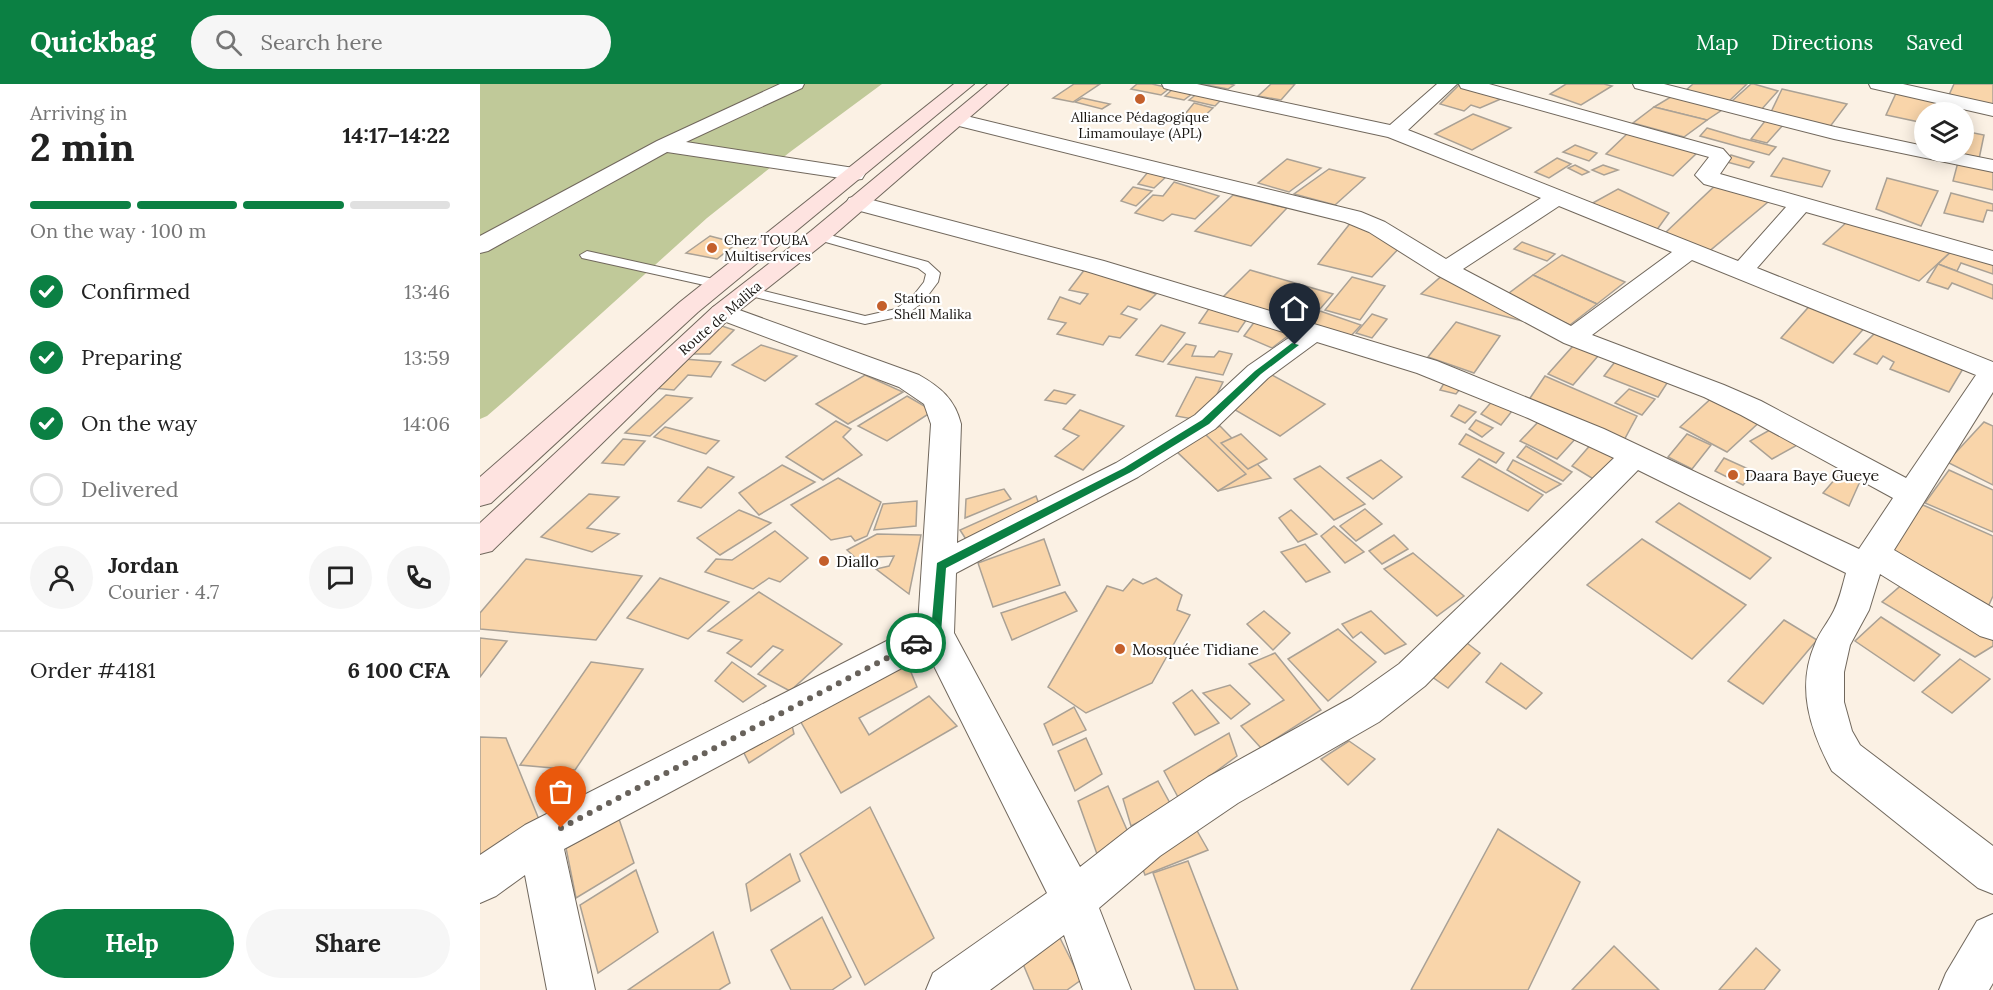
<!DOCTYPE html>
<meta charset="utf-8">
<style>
body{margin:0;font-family:Lora,serif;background:#f6f6f6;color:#222;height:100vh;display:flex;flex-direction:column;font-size:22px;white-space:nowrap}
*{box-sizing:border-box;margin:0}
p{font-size:20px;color:#767676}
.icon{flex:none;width:33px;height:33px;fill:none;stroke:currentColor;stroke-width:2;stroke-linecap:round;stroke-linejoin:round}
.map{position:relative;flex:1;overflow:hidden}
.drawer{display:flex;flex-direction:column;background:#fff;width:480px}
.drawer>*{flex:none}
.fabs{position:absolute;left:1434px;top:18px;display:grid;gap:12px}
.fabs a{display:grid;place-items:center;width:60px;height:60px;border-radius:50%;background:#fff;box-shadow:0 3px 15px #0003;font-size:30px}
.pin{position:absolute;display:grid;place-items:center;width:51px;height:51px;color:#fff;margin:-62px -26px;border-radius:50% 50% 50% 0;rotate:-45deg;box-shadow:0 0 6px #0007}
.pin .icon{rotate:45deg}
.courier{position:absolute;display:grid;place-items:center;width:60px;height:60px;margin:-30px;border:4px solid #0b8043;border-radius:50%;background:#fff;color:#222;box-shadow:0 2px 8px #0007}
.headline em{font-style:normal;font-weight:700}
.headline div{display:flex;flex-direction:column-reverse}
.headline{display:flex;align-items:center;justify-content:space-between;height:102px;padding:0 30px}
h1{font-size:39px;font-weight:700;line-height:45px}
.bar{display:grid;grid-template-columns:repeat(4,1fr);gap:9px 6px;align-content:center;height:72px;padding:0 30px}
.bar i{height:8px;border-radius:4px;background:#e0e0e0}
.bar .current{background:#0b8043}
.bar p{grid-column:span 4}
.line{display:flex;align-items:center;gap:15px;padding:0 30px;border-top:2px solid #e0e0e0}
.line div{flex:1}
.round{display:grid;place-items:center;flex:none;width:63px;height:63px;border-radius:32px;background:#f6f6f6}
ol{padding:0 30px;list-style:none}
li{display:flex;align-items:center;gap:18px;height:66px}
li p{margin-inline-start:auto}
li .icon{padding:6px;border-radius:50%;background:#0b8043;color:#fff;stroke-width:4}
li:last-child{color:#767676}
li i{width:33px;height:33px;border:3px solid #e0e0e0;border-radius:50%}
.cta{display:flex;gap:12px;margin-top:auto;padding:12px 30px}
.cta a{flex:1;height:69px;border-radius:36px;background:#0b8043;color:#fff;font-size:24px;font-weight:700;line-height:69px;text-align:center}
.cta a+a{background:#f6f6f6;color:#222}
header{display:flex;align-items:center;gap:36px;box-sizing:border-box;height:84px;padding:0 30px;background:#0b8043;color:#fff}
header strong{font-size:28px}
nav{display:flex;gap:33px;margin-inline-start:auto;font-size:21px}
.search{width:420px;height:54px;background:#f6f6f6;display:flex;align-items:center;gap:15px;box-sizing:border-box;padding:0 21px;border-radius:33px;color:#767676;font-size:22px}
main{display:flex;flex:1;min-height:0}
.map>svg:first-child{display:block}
.green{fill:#c0c999}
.building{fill:#f9d5aa;stroke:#aaa195;stroke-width:1.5}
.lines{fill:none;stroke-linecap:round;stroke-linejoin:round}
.service-casing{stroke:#71685d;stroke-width:2}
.minor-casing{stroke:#71685d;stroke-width:2}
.secondary-casing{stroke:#71685d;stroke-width:2}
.service{fill:#fff;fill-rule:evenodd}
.minor{fill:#fff;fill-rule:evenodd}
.secondary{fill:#fee3e0;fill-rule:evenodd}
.route{fill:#0b8043}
.done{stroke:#68625b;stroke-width:6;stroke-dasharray:0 10.8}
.poi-dot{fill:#c45f2b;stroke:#fff;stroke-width:2}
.labels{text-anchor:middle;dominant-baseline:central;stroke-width:4.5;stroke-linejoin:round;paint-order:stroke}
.far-poi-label{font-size:14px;fill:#191511;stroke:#fff;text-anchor:start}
.far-street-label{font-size:14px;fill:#191511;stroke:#fff}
.poi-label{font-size:16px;fill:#191511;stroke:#fff;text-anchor:start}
</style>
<header>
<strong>Quickbag</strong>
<div class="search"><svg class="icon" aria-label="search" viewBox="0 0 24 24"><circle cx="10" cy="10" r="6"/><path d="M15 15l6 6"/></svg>Search here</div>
<nav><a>Map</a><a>Directions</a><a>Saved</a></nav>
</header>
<main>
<section class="drawer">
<div class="headline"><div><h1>2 min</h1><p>Arriving in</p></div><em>14:17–14:22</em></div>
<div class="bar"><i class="current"></i><i class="current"></i><i class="current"></i><i></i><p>On the way · 100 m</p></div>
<ol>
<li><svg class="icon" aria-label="check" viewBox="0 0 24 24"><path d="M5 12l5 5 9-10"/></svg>Confirmed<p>13:46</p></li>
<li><svg class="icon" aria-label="check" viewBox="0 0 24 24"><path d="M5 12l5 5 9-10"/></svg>Preparing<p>13:59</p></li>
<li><svg class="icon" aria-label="check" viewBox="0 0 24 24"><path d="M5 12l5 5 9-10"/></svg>On the way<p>14:06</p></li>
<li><i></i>Delivered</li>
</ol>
<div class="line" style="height:108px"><a class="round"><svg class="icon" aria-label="person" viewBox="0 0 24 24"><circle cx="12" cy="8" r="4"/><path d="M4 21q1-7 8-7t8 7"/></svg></a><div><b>Jordan</b><p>Courier · 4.7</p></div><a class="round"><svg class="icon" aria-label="chat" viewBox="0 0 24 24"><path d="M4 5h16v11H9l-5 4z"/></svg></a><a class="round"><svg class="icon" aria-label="phone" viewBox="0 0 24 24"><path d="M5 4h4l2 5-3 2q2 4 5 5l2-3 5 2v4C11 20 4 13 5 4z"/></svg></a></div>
<div class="line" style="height:78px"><div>Order #4181</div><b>6 100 CFA</b></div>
<div class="cta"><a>Help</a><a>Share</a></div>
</section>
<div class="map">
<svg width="1513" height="906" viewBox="0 0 1513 906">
<rect width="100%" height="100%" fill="#fbf1e4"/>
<polygon class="green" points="0,0 402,0 310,68 227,134 29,313 7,332 0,335"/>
<g class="building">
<polygon points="594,0 620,0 593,18 573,14"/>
<polygon points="657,0 672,0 690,4 681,11 651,5"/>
<polygon points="721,0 750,0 754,1 748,5"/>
<polygon points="791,0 815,0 801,16 778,12"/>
<polygon points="980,0 1023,14 1000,24 991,21 984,27 960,20"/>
<polygon points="1086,0 1124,0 1132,2 1101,21 1070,10"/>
<polygon points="1213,0 1267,0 1248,18 1205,7"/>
<polygon points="1271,0 1274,0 1298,7 1281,26 1251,18"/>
<polygon points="1474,0 1513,0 1513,21 1469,11"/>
<polygon points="694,4 713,9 704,16 685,12"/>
<polygon points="1302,5 1367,20 1349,44 1291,28"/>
<polygon points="1417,7 1466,17 1462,28 1444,28 1444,39 1406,31"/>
<polygon points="718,9 743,14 735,22 709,16"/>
<polygon points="1194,11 1245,24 1227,36 1174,23"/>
<polygon points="602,14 630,20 622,25 595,18"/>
<polygon points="714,19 733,24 717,39 701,35"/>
<polygon points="1174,23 1227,36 1204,53 1153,39"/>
<polygon points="993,30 1031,44 992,66 955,50"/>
<polygon points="1285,37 1303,41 1287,59 1271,55"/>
<polygon points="1227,44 1261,54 1296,63 1289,71 1220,52"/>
<polygon points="1150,47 1219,67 1193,92 1126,70"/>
<polygon points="1484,47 1504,51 1499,75 1464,68 1484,68"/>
<polygon points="1095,61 1117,69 1109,77 1083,68"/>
<polygon points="1251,71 1274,78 1269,84 1247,78"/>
<polygon points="1077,74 1091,80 1069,94 1055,88"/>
<polygon points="1303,74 1350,87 1342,103 1291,92"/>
<polygon points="807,75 841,84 809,108 778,99"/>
<polygon points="1478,78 1513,85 1513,106 1473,97"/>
<polygon points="1095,81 1109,88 1102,91 1088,84"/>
<polygon points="1123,81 1138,86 1124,91 1112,86"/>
<polygon points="849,85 885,94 855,121 814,110"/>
<polygon points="668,88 687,92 674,104 658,100"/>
<polygon points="1407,94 1458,107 1441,142 1396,125"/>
<polygon points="694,98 739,112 715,135 692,130 683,137 655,129 673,111 683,112"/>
<polygon points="1239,98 1288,118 1227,169 1185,149"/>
<polygon points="653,103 672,107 656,122 641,117"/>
<polygon points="1138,105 1189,129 1176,147 1111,120"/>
<polygon points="1471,109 1513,120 1513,127 1507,126 1503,138 1464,129"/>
<polygon points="753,111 807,124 771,162 715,147"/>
<polygon points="1369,136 1475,164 1439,197 1343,160"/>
<polygon points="872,137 922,161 892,193 838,180"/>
<polygon points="230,152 257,159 237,175 206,169"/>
<polygon points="1042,158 1075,170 1067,177 1034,165"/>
<polygon points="1475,164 1513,177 1513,190 1481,179 1477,187 1458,180"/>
<polygon points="1082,171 1145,198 1117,220 1053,191"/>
<polygon points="1458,180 1513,201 1513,215 1472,199 1468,205 1447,198"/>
<polygon points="605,185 676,210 660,226 648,222 641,230 657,235 640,254 629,252 623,261 577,250 586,239 568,235 580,213 600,220 608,210 589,206"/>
<polygon points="770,186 853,210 827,240 742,214"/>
<polygon points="964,190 1061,242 941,210"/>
<polygon points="1053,191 1117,220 1090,241 1025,212"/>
<polygon points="872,193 905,202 880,236 845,226"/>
<polygon points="1334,217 1388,240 1353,279 1301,254"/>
<polygon points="730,223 769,232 758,248 719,239"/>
<polygon points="840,227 881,241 869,254 827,240"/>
<polygon points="892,230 907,235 892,254 876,249"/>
<polygon points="778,233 813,248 792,264 764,252"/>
<polygon points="976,238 1020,252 994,289 948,273"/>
<polygon points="239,241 254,246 230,270 209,270"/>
<polygon points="681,241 705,249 683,278 656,271"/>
<polygon points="1397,247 1484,283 1469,308 1410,285 1414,278 1403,272 1397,280 1374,270"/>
<polygon points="706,260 716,262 712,272 734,273 739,267 752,270 743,291 688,280"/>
<polygon points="281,261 317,272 285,297 252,281"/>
<polygon points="1093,262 1118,272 1093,301 1068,290"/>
<polygon points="1138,274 1191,293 1178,313 1124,292"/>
<polygon points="204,275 241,278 231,293 208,291 194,306 173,304"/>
<polygon points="790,290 845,320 800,352 750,323"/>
<polygon points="385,291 423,308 368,340 336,320"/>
<polygon points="1065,292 1157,332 1143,358 1046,320"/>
<polygon points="716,293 743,298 724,337 696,332"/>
<polygon points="967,294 984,300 976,310 960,306"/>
<polygon points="1149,305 1175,315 1162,331 1135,319"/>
<polygon points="574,306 595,311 586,320 565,316"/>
<polygon points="1236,310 1284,334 1247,368 1200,343"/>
<polygon points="186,311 212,314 170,352 145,349"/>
<polygon points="427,312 453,327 407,357 378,342"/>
<polygon points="1014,315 1036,322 1021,341 1001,330"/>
<polygon points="979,321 996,328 985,339 971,332"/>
<polygon points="600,326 644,342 603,386 575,372 599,352 583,345"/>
<polygon points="996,336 1013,344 1002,353 989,345"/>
<polygon points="1060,336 1097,353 1077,375 1040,357"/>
<polygon points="356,337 371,345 363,353 382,371 343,396 306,373"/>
<polygon points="1504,338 1513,342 1513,401 1467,378"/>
<polygon points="740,342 791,394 738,407 693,364"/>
<polygon points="1297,342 1321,359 1292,375 1270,357"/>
<polygon points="185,343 239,357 226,370 174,353"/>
<polygon points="724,349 766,390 738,407 693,364"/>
<polygon points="761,350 787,375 768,385 741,359"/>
<polygon points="986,350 1024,369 1016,379 979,360"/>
<polygon points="1207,350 1231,361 1212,385 1188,373"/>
<polygon points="143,355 165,357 144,381 122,379"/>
<polygon points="1113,358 1145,374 1120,399 1092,382"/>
<polygon points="1046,362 1092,388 1083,397 1037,373"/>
<polygon points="1244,374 1275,388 1263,401 1235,387"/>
<polygon points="999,375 1063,411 1048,427 982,393"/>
<polygon points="901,376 922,393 893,415 867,394"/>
<polygon points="1033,376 1081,400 1066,409 1027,386"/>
<polygon points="302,381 335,398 279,431 259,409"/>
<polygon points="840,382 885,420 854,436 814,395"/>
<polygon points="228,383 254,393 221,424 198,417"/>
<polygon points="1363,386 1382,393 1369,422 1343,409"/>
<polygon points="1469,386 1513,406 1513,448 1445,419"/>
<polygon points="358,394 401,418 387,452 375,457 371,452 351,456 311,421"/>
<polygon points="524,405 531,415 485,434 486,415"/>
<polygon points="109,410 139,413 107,444 139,450 112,468 61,453"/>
<polygon points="556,412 562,428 489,460 480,446"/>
<polygon points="437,417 436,442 394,446 403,420"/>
<polygon points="1199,419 1291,474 1270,495 1176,438"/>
<polygon points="1443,421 1513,452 1513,512 1507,525 1403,463"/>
<polygon points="885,425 902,440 876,457 860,442"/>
<polygon points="259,426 291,439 240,471 217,454"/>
<polygon points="811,426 837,450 818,458 799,434"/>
<polygon points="854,442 884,468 865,479 841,452"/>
<polygon points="295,447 328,474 300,498 289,494 273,505 225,488 236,475 252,476"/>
<polygon points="397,450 441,451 429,510 396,485 409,482 414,472 397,473 384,482 367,466"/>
<polygon points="914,451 928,465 902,480 889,467"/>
<polygon points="564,455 580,501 513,523 498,479"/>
<polygon points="1162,455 1266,521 1212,575 1107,501"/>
<polygon points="825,460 850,488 826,498 801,468"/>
<polygon points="933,469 984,512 957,532 904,485"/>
<polygon points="46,475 162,492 116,556 0,545 0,529"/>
<polygon points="180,494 249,518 208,555 147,534"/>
<polygon points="676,494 702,511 697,526 710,531 672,599 606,629 568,603 627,502 643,507 653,495 663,500"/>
<polygon points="1425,498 1513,556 1513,562 1495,573 1402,518"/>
<polygon points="279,508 362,560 310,607 278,590 303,566 293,562 271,583 247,569 262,556 228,547"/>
<polygon points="585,508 597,527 532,556 521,529"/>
<polygon points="784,527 810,549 793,566 767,540"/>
<polygon points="891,527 926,560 905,570 881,548 873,554 862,540"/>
<polygon points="1401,533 1460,571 1434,597 1375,557"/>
<polygon points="1304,536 1337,556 1283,620 1248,597"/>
<polygon points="858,545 896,578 848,617 808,575"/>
<polygon points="0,554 27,557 0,593"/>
<polygon points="983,556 1000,569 968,604 945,588"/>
<polygon points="795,569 841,626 781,664 761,642 804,616 769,580"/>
<polygon points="424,571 437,603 379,634 389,651 449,612 477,642 361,709 318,633"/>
<polygon points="1480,575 1510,595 1472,629 1442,608"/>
<polygon points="111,578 163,585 95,686 40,681"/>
<polygon points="252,578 286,602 263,618 235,597"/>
<polygon points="1021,579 1062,609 1046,625 1006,598"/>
<polygon points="750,601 770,620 751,635 723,609"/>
<polygon points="712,606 739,639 715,651 693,619"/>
<polygon points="594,623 606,646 573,661 564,640"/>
<polygon points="309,629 314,650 269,679 260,661"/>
<polygon points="749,649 757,672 699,715 684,687"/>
<polygon points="0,653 26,654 60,738 0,779"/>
<polygon points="606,654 622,690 595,707 578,667"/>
<polygon points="869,657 895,675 868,701 841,675"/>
<polygon points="678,697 691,721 651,742 643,715"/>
<polygon points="628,702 650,753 617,770 598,717"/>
<polygon points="390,723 454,854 385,901 320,770"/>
<polygon points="139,735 154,779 96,814 86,764"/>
<polygon points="716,745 728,766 665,791 658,772"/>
<polygon points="1018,745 1100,798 1048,906 931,906"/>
<polygon points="310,770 320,797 271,827 266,800"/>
<polygon points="708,777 758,906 715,906 673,789"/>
<polygon points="156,786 178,848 118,889 100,821"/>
<polygon points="342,833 371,893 352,906 311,906 291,866"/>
<polygon points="571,836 601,896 587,906 554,906 535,861"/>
<polygon points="233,848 250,899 239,906 148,906"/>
<polygon points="1134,862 1179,906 1092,906"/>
<polygon points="1276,864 1300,886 1284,906 1239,906"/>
</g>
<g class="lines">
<defs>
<g id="service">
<polygon points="339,148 448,178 460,189 458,198 443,218 426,231 385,240 263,210 261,207 263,204 268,203 385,232 416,225 433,212 444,198 446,190 438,184 335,155 333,152"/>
<polygon points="107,167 238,196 245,200 238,204 102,174 100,171"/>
</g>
<g id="minor">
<polygon points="300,0 324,0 322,4 206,58 374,84 382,85 385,90 382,95 374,96 187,68 8,167 0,169 0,152 177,57"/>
<path d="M682,0H717L910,41L957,0H977L928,46L1258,177L1306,123L1224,100L1215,91L1229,73L981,4L979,0H1009L1243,65L1251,74L1240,90L1513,167V181L1326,128L1277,184L1513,278V308L1414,466L1513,524V556L1500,552L1400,490L1389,526L1370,561L1364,588V618L1372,647L1380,661L1513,762V810L1498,804L1352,687C1330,646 1316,604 1335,560C1339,549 1346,541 1351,532C1359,519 1362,503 1366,489L1158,386L945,602L899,638L758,719L680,772L619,824L651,906H603L584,851L510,906H446L453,889L567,809L448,570L84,765L115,906H67L45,791L16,812L0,819V771L45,741L438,541L451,340L444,320L419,303L233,233L229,228L233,223L242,220L251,223L439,291C460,303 475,315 481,340L477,459L636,379L715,331L768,282L813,251L606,187L369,124L366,119L369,114L377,112L624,177L957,277L1124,345L1379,465L1413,414L1261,331L1224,313L1084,259L957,191L889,148L865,138L471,40L468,36L471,32L478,30L881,128L905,138L966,175L1061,114L908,53L691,6L684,4ZM1079,122L1192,168L1091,242L983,185ZM1212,176L1496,291L1426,394L1281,317L1244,301L1112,251ZM837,258L937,289L1048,334L1134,374L919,580L871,614L728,693L650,744L600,783L474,549L476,489L658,393L735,345L788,294Z"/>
<polygon points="1153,0 1184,0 1355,43 1444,62 1444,68 1473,68 1513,76 1513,88 1354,55 1155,4"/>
<polygon points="1389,0 1423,0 1513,20 1513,32 1391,4"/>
<polygon points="1513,830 1513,899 1509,906 1459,906 1466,889 1497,837"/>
</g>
<g id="secondary">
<polygon points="474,0 494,0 218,228 11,419 0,422 0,393 200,218"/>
<polygon points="508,0 528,0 347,157 251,233 12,467 0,470 0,439 233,223 331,147"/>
</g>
</defs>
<use href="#service" class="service-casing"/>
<use href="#minor" class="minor-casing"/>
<use href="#secondary" class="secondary-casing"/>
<use href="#service" class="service"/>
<use href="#minor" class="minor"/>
<use href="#secondary" class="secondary"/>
</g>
<polygon class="route" points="812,259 819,261 781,290 729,340 651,388 466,484 461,549 440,562 432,562 432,556 451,547 457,479 644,384 722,336 775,287"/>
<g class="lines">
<polyline class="done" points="81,744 436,559"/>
</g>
<g class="poi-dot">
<circle cx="660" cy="15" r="6"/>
<circle cx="232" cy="164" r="6"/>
<circle cx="402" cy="222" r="6"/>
<circle cx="1253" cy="391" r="6"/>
<circle cx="344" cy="477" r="6"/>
<circle cx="640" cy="565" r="6"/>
</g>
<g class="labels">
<g class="far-poi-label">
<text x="660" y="33" text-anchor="middle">Alliance Pédagogique<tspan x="660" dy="16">Limamoulaye (APL)</tspan></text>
<text x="244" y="156">Chez TOUBA<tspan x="244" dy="16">Multiservices</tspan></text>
<text x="414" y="214">Station<tspan x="414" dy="16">Shell Malika</tspan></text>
</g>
<g class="far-street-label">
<text transform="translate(240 234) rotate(-41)">Route de Malika</text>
</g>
<g class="poi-label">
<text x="1265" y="391">Daara Baye Gueye</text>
<text x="356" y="477">Diallo</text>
<text x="652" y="565">Mosquée Tidiane</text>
</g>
</g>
</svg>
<div class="fabs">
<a><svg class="icon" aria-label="layers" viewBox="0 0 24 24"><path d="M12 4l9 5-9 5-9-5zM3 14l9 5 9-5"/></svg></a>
</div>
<div class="pin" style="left:81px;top:744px;background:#ea580c"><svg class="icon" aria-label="bag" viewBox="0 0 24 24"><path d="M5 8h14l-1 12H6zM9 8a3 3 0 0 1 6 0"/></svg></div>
<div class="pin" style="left:815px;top:261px;background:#1f2937"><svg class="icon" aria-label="home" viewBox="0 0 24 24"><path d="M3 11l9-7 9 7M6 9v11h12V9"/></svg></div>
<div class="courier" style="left:436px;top:559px"><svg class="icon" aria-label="car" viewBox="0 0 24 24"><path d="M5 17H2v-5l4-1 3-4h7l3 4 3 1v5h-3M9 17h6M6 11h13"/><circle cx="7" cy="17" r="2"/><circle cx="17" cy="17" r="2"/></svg></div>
</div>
</main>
